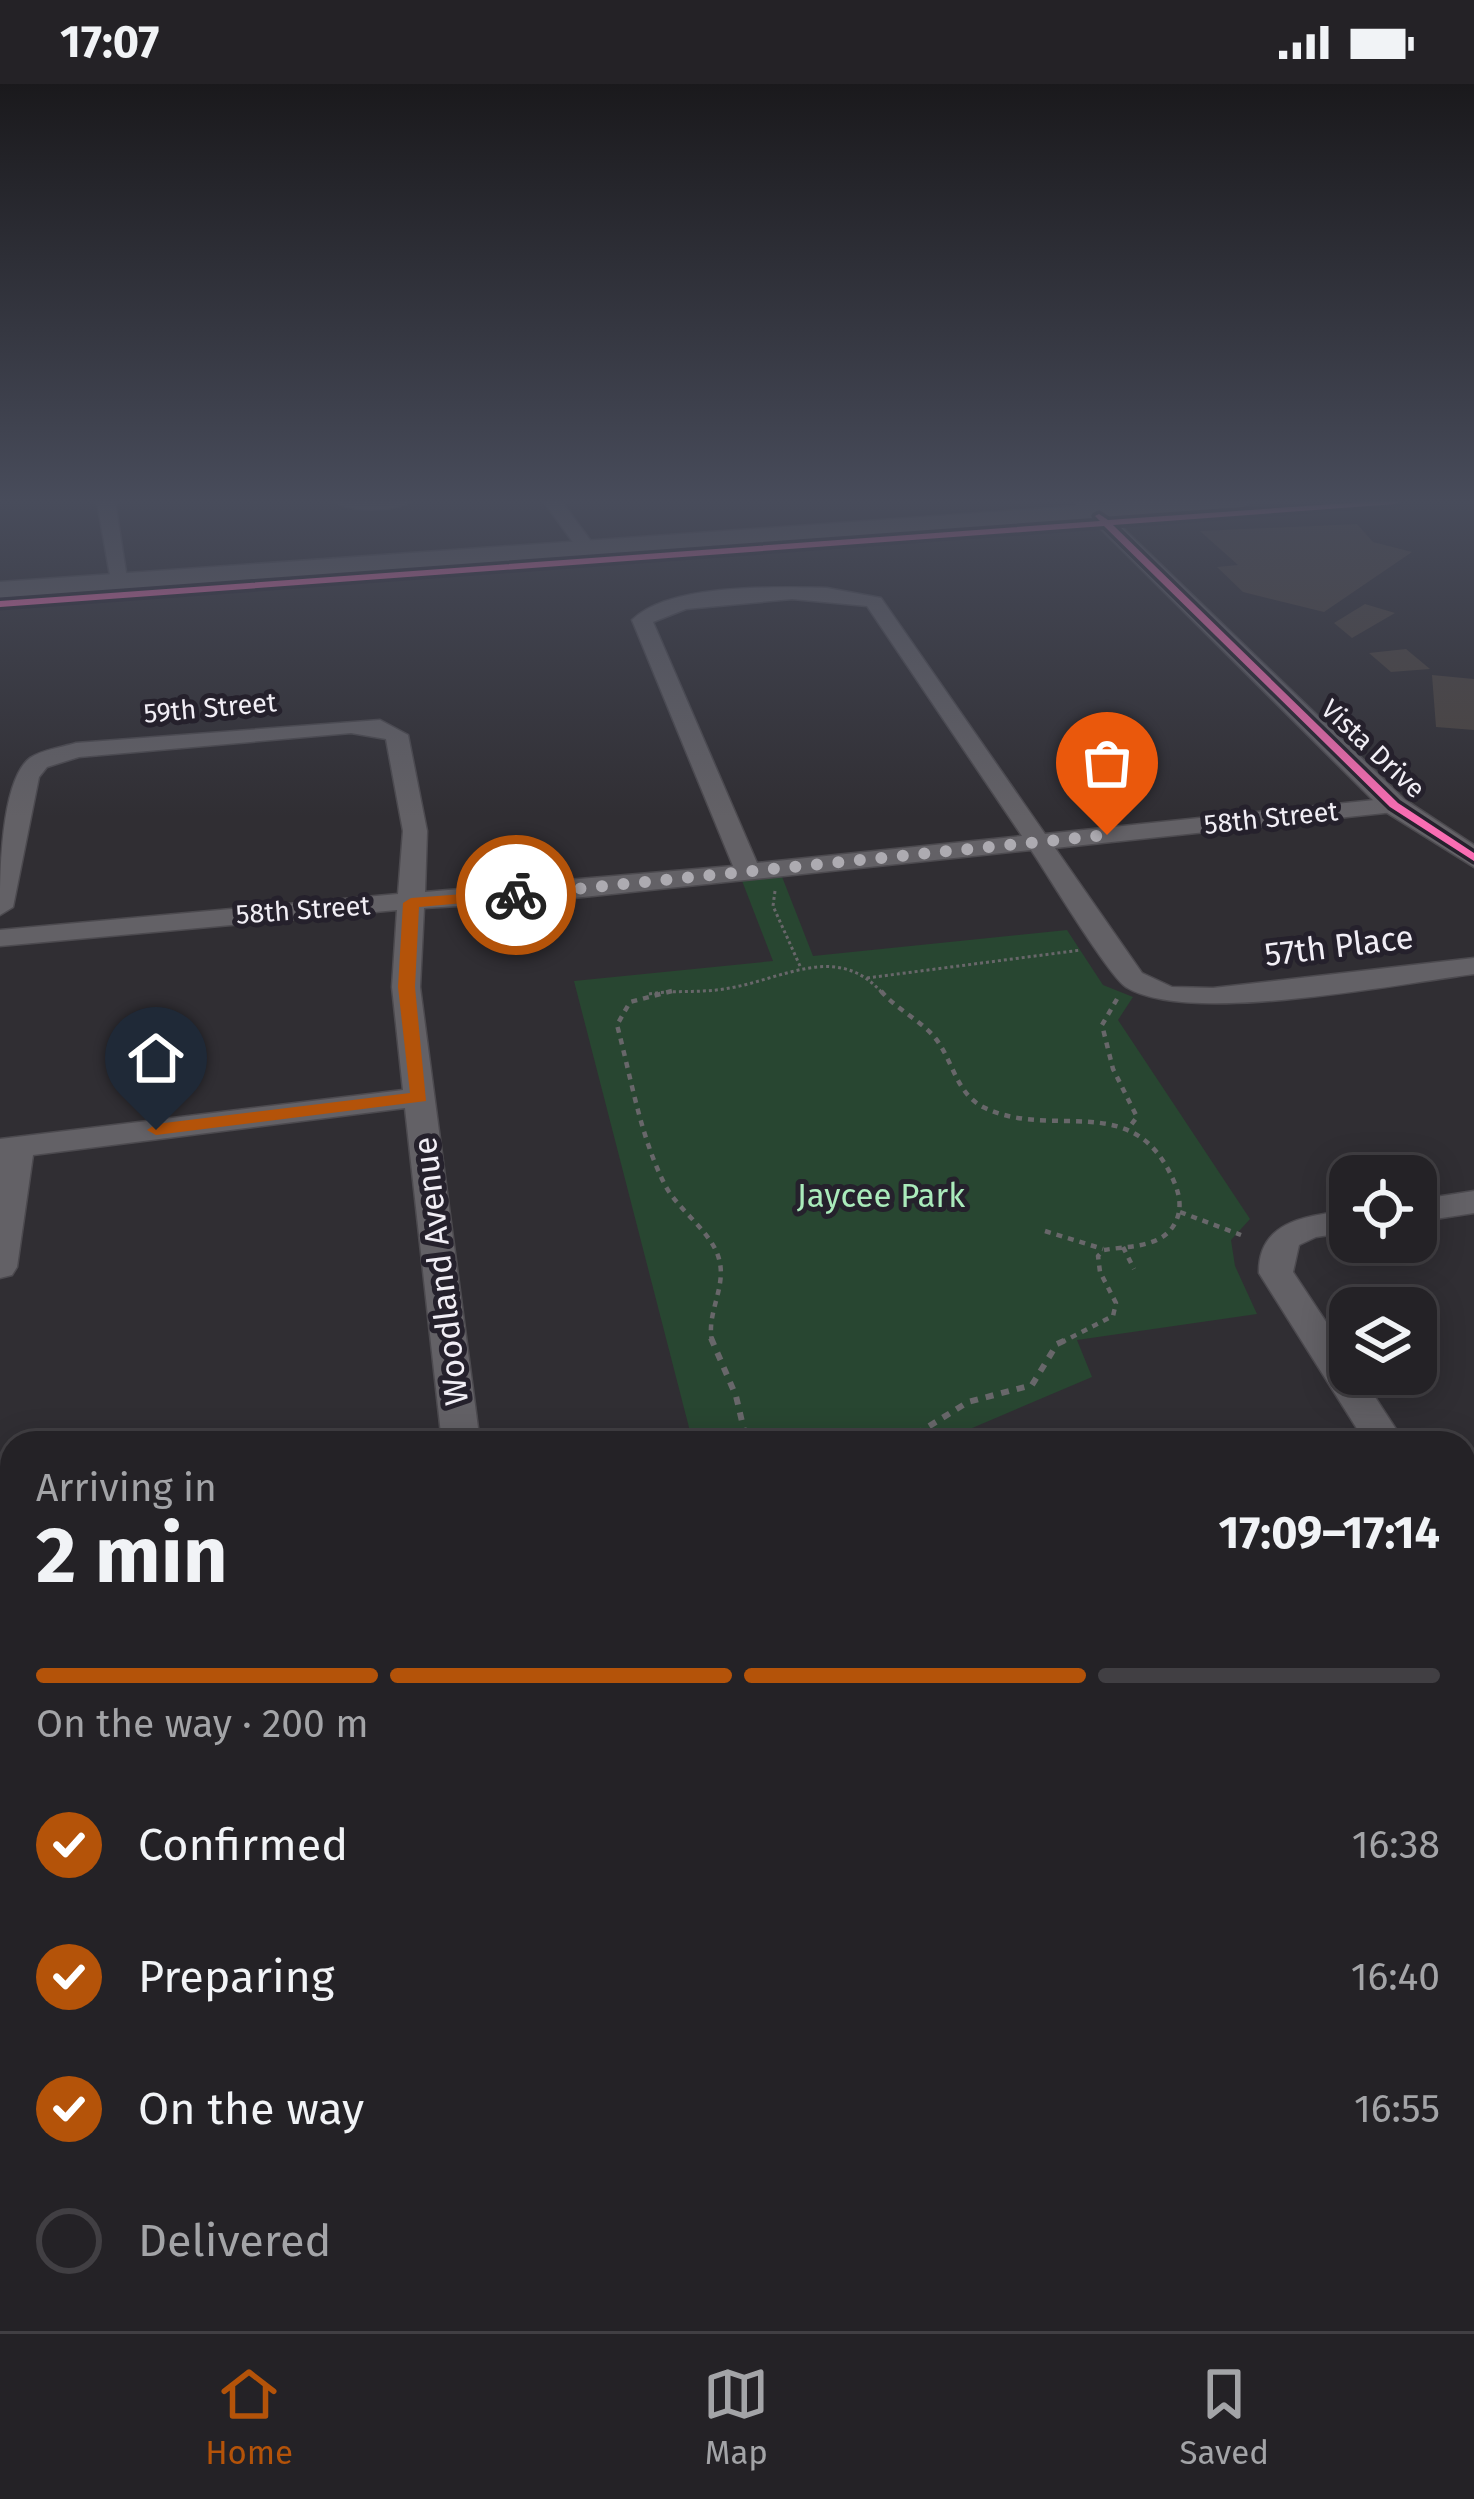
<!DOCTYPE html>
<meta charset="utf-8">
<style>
body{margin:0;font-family:"Fira Sans",sans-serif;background:#2c2a2e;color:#f1f3f6;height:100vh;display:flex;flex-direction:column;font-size:45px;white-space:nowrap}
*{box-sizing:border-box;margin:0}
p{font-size:39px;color:#a3a4a7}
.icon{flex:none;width:66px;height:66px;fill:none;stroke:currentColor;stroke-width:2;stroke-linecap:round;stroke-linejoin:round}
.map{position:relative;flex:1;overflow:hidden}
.drawer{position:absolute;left:0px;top:1347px;width:1476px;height:900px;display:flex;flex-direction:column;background:#242226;border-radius:36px 36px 0 0;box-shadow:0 6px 30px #0003,0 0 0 3px #413f43}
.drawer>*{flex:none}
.buttons{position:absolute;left:1329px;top:1071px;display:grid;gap:24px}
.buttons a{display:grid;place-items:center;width:108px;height:108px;border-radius:24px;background:#242226;box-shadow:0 6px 30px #0003,0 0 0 3px #413f43;font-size:60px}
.pin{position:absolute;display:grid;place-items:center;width:102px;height:102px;color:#fff;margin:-123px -51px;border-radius:50% 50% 50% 0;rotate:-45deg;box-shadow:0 0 12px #0007}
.pin .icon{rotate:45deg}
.courier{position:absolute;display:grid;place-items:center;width:120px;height:120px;margin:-60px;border:9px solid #b45309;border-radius:50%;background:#fff;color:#222;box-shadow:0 3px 15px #0007}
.headline em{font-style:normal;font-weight:700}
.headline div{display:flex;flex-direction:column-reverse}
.headline{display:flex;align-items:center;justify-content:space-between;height:204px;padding:0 36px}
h1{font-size:78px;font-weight:700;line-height:90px}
.bar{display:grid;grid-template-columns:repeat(4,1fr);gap:18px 12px;align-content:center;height:144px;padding:0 36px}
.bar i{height:15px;border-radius:9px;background:#413f43}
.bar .current{background:#b45309}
.bar p{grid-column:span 4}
ol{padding:0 36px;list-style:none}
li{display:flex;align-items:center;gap:36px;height:132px}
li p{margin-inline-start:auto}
li .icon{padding:12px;border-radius:50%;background:#b45309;color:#fff;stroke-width:4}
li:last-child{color:#a3a4a7}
li i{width:66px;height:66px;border:6px solid #413f43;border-radius:50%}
.status{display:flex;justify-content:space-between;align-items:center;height:84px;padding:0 60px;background:#242226;direction:ltr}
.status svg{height:33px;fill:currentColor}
.tabs{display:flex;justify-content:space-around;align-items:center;height:168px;border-top:3px solid #413f43;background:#242226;font-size:33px;color:#a3a4a7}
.tabs a{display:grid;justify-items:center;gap:6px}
.tabs .current{color:#b45309}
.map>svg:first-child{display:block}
.green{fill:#284631}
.building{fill:#4a433f}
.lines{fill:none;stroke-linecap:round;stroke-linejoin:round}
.minor-casing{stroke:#4c4a4f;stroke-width:3}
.tertiary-casing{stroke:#4c4a4f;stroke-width:3}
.secondary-casing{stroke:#4c4a4f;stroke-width:3}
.path-far2{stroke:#68676a;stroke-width:3;stroke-dasharray:3 3;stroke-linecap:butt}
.path-far1{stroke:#68676a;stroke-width:4.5;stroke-dasharray:6 6;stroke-linecap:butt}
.path{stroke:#68676a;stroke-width:6;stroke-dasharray:8 8;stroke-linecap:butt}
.minor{fill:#636166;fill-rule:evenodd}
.tertiary{fill:#636166;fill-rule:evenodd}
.secondary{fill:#636166;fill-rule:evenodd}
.cycleway-casing{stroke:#25212c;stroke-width:7}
.cycleway{fill:#f96db3;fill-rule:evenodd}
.route{fill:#b45309}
.done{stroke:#adabb1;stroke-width:12;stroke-dasharray:0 21.6}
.labels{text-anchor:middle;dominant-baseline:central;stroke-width:10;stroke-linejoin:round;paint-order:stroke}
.far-street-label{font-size:27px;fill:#f1eef5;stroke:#25212c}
.street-label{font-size:33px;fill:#f1eef5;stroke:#25212c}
.park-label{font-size:33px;fill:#aaebbb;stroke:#25212c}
</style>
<div class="status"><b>17:07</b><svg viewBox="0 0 49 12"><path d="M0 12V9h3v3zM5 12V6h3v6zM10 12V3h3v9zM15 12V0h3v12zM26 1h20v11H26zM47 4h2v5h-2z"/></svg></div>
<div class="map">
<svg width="1474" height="2247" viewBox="0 0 1474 2247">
<rect width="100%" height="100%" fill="#302e33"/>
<polygon class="green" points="779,785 813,872 1067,846 1103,901 1133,913 1118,936 1250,1135 1231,1156 1235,1182 1257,1230 1077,1256 1092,1293 937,1359 693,1359 574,897 773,877 739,789"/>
<g class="building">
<polygon points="1357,440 1373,458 1412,468 1324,528 1243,508 1217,483 1238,481 1200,447"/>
<polygon points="1365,520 1395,529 1352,554 1334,539"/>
<polygon points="1406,565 1430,585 1391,588 1369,569"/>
<polygon points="1432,591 1474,595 1474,646 1436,643"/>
</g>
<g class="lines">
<defs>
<g id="minor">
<polygon points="97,418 115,418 128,501 111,497"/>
<path d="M335,418H409C393,428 351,428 335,418Z"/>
<polygon points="544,418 562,418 596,464 594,468 580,468"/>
<path d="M827,504L881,514L1045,750L1394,714L1406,721L1394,728L1055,764L1142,889L1172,903L1213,904L1474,874V890C1396,900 1188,942 1126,903C1108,891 1048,791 1031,766L545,817L424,824L420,903L480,1359H442L405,1024L33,1071L17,1183L12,1191L0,1194V1055L403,1006L392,903L397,826L0,862V846L398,810L403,747L386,655L351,649L79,673L47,683L39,693L13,823L0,831C0,794 0,697 30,674C41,666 63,663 76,659L380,636L408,651L427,747L425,808L733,782L632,536C670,499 776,503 827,504ZM792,515L867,522L1022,752L757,779L653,538L686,525Z"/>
<polygon points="1474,1107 1474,1129 1416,1138 1416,1116"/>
<path d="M1350,1126V1148L1316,1153L1299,1161L1293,1188L1350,1274V1290H1360L1405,1359H1366L1259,1189C1258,1136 1308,1132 1350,1126Z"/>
<polygon points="1474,1435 1474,1467 1469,1468 1474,1469 1474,1514 1464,1511 1464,1437"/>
<polygon points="537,2235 595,2235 597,2247 539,2247"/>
<polygon points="1222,2235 1280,2235 1285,2247 1227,2247"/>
</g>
<polygon id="tertiary" points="1074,418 1096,418 1404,715 1474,761 1474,783 1384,727"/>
<polygon id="secondary" points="1137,418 1251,418 1239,425 0,514 0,498"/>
</defs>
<use href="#minor" class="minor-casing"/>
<use href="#tertiary" class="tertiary-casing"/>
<use href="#secondary" class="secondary-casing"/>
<g class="path-far2">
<polyline points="775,807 773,822 800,882"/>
<polyline points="867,894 1081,866"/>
<path d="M649,910C674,906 699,909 724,905C781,897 837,856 883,910"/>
</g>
<g class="path-far1">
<path d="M672,907L630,918L617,941C631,993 640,1052 665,1101C678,1126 712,1148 719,1175C727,1203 706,1229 712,1257"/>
<path d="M881,907C897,926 921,936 936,955C953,977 956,1009 983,1023C1053,1058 1135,1002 1175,1100C1181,1115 1182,1130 1172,1144C1157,1164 1126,1162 1104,1166L1098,1172L1100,1188L1116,1219L1113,1232L1064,1257"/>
<polyline points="1117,915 1102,941 1113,985 1137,1033 1128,1045"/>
<polyline points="1180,1128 1241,1151"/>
<polyline points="1045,1147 1103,1165"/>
<polyline points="1123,1163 1134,1185"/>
</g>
<g class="path">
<polyline points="711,1254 736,1312 747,1359"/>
<polyline points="902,1359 968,1318 1032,1301 1057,1260 1070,1254"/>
</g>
<use href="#minor" class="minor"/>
<use href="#tertiary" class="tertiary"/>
<use href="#secondary" class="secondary"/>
<defs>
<polygon id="cycleway" points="1363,418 1399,418 1395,420 1113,441 1398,719 1474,769 1474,777 1390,723 1104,442 0,523 0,517 1100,437 1095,432 1099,430 1108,436"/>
</defs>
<use href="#cycleway" class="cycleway-casing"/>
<use href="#cycleway" class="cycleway"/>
</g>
<linearGradient id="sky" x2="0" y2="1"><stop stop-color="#1a191c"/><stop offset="0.57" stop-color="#484c5b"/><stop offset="1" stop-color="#484c5b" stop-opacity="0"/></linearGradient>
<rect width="1474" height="733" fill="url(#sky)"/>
<polygon class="route" points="516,806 524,811 521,814 419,823 415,903 426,1017 156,1051 147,1046 156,1040 410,1009 398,903 403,819 411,814"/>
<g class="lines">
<polyline class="done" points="516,811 1107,751"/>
</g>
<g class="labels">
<g class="far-street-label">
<text transform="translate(210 624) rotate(-5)">59th Street</text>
<text transform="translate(1373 665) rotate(43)">Vista Drive</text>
<text transform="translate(1271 734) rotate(-6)">58th Street</text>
<text transform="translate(303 826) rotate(-4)">58th Street</text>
</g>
<g class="street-label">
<text transform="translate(1339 862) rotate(-7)">57th Place</text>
<text transform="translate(441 1187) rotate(-97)">Woodland Avenue</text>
</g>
<g class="park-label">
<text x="881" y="1112">Jaycee Park</text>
</g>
</g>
</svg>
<div class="buttons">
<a><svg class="icon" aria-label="locate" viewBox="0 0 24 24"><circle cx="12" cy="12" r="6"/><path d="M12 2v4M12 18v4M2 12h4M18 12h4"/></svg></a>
<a><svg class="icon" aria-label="layers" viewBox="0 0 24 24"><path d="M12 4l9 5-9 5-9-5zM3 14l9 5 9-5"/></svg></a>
</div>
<div class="pin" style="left:1107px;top:751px;background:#ea580c"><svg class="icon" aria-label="bag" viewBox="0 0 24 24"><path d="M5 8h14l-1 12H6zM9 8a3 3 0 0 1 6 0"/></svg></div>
<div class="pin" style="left:156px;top:1046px;background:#1f2937"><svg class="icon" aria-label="home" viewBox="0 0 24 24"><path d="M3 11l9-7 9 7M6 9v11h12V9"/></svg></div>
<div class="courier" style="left:516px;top:811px"><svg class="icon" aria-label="bike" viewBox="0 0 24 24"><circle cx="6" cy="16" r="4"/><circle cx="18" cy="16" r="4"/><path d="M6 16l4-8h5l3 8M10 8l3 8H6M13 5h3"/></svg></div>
<section class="drawer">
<div class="headline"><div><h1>2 min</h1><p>Arriving in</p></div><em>17:09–17:14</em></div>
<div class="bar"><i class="current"></i><i class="current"></i><i class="current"></i><i></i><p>On the way · 200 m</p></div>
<ol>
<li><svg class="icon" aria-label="check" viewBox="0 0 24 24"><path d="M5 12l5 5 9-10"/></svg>Confirmed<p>16:38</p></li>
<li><svg class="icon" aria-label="check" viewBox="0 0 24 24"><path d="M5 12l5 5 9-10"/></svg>Preparing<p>16:40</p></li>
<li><svg class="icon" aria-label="check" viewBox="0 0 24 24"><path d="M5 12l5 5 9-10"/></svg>On the way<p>16:55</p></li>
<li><i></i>Delivered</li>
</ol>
</section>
</div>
<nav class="tabs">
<a class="current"><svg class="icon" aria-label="home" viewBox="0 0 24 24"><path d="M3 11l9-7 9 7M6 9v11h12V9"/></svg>Home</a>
<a><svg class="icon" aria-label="map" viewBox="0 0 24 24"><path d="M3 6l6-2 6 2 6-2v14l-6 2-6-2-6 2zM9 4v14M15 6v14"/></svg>Map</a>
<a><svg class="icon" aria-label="saved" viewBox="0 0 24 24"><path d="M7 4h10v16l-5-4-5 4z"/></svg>Saved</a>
</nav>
